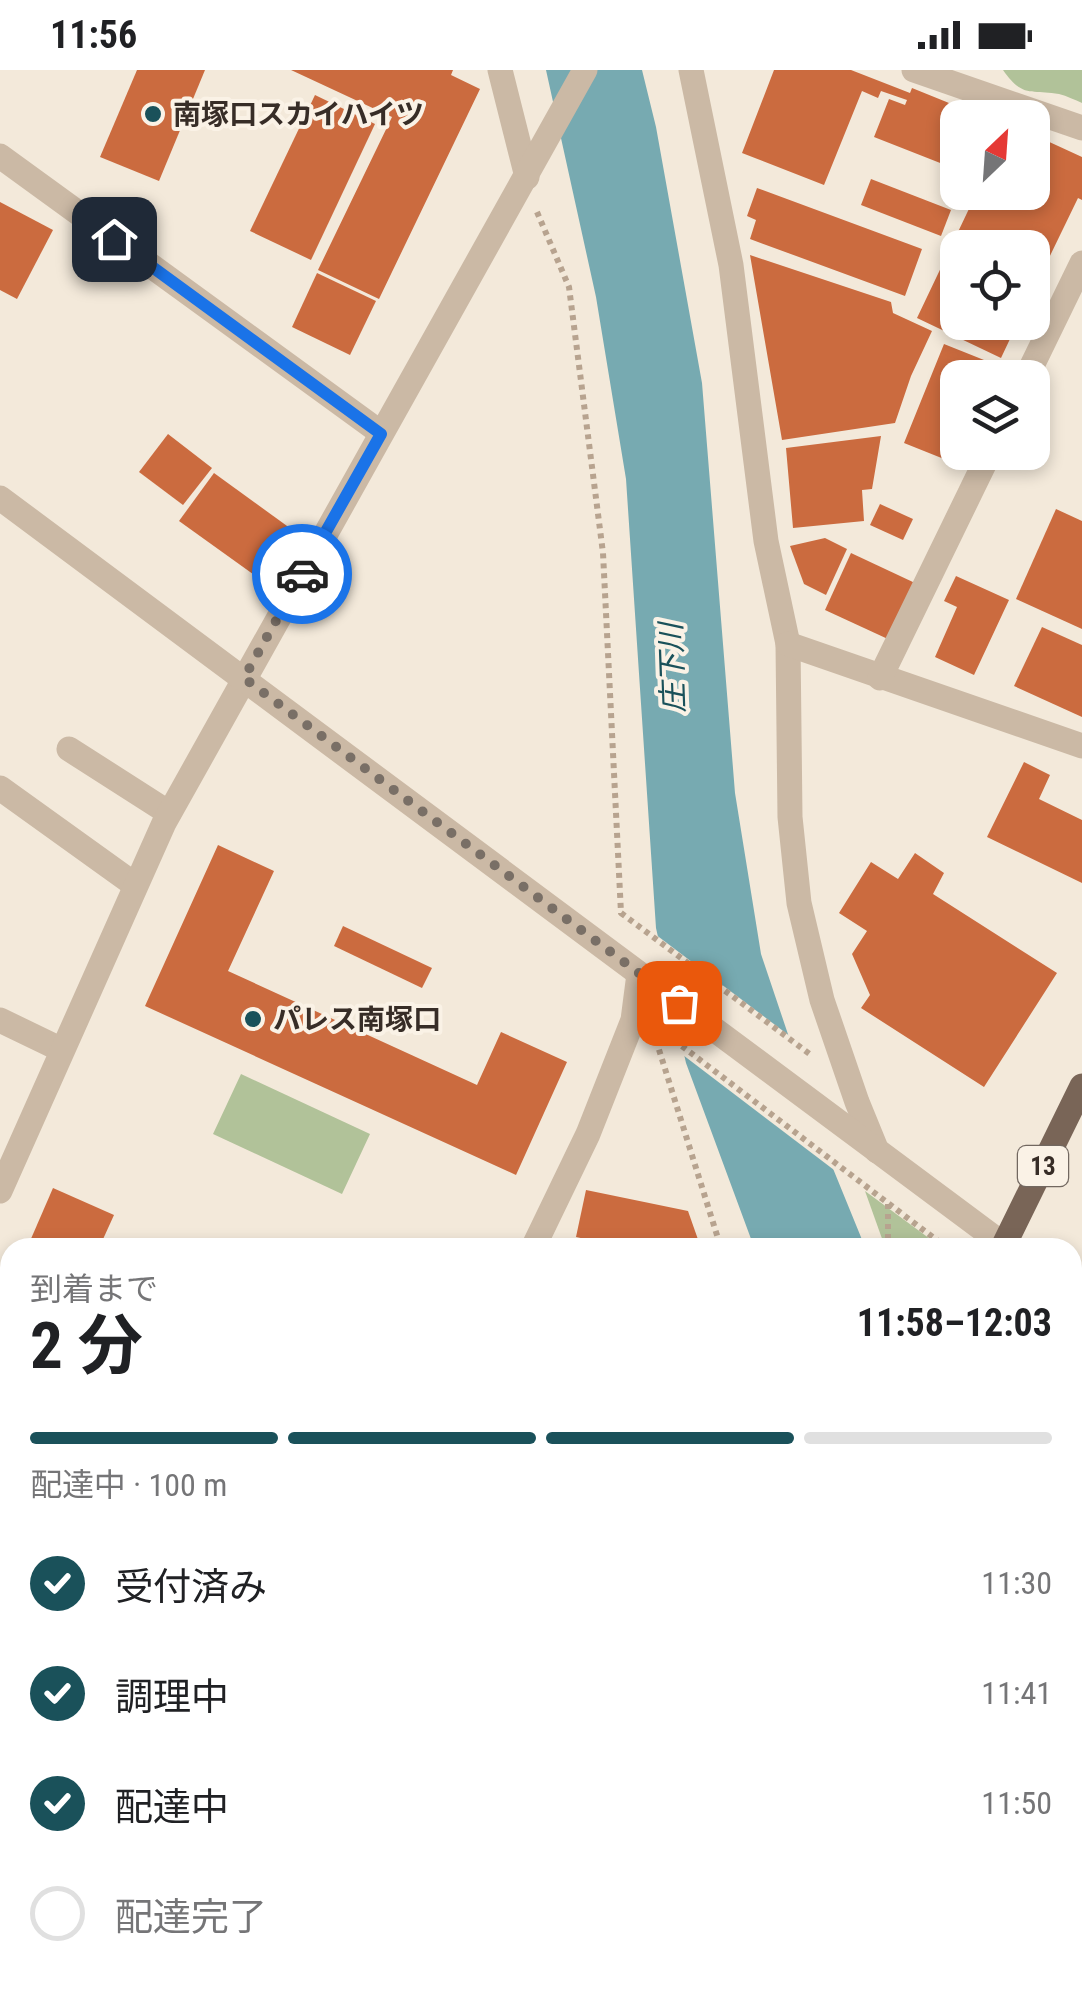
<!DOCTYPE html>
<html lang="ja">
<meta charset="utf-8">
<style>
body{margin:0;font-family:"Roboto Condensed","Noto Sans JP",sans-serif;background:#f6f6f6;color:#202124;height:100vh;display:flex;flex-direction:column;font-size:38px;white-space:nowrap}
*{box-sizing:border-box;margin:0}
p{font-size:32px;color:#757577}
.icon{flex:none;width:55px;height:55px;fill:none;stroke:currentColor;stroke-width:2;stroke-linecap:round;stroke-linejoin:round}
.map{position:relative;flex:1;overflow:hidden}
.sheet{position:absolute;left:0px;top:1168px;width:1082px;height:752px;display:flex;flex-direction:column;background:#fff;border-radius:30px 30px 0 0;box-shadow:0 5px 15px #0003}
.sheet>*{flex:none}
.needle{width:65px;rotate:25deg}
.buttons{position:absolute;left:940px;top:30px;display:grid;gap:20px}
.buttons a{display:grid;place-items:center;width:110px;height:110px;border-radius:20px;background:#fff;box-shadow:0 5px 15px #0003;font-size:50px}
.pin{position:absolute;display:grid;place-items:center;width:85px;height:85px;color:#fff;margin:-42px;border-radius:20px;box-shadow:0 5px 15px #0006}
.courier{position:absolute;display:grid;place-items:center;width:100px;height:100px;margin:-50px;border:8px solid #1a73e8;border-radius:50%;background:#fff;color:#222;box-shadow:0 2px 12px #0007}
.overview em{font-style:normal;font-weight:700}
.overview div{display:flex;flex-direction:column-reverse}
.overview{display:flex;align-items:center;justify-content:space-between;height:170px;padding:0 30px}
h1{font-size:65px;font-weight:700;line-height:75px}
.bar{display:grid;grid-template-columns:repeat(4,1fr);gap:15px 10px;align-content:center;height:120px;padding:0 30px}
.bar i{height:12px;border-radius:8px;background:#e0e0e0}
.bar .current{background:#1a515a}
.bar p{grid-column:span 4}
ol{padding:0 30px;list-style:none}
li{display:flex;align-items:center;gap:30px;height:110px}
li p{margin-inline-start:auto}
li .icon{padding:10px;border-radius:50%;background:#1a515a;color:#fff;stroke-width:4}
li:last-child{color:#757577}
li i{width:55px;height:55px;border:5px solid #e0e0e0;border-radius:50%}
.status{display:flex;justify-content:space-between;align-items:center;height:70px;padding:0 50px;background:#fff;direction:ltr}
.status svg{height:28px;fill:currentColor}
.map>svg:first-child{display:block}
.green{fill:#b1c299}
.water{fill:#77aab1}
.pier{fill:#f3e9da}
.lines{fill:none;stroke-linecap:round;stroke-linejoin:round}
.river{stroke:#77aab1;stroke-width:60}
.building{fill:#cb6b3f}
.path{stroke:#b7a38f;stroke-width:6;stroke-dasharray:5 5;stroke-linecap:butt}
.minor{stroke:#cbb9a5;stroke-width:25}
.tertiary{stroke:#cbb9a5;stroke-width:25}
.primary{stroke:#796557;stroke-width:25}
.done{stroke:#796f66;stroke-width:10;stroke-dasharray:0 18}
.route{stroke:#1a73e8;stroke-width:12}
.poi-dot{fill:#1a515a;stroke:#faf2e6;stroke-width:4}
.labels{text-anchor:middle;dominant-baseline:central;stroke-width:8;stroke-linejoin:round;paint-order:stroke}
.shield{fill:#faf2e6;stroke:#726860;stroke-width:2.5}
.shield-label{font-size:25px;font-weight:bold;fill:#372d27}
.poi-label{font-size:28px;font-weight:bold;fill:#372d27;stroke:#faf2e6;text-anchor:start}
.water-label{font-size:30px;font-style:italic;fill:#1a515a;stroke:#faf2e6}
</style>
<div class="status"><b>11:56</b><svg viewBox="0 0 49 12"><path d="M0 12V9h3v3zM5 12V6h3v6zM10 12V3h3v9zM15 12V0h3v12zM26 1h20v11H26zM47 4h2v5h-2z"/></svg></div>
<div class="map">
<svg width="1082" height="1919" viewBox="0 0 1082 1919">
<rect width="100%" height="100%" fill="#f3e9da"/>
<g class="green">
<path d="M1003,0H1082V33C1075,30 1067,26 1059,24C1032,19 1023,29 1003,0Z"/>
<polygon points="241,1004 370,1064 342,1124 213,1064"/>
<polygon points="865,1121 941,1177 885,1177"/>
<polygon points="1073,1276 1082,1284 1082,1367 1073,1379"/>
<polygon points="1072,1650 1082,1654 1082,1807 1073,1827"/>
<polygon points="941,1910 1035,1910 1030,1919 943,1919"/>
</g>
<g class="water">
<polygon points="546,0 642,0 656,57 702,313 735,723 761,884 834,1101 865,1177 754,1177 686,993 656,858 626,409 596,227"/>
<polygon points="740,1910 899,1910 897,1919 738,1919"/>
</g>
<polygon class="pier" points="651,861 795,970 842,1106 679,982"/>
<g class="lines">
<polyline class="river" points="1072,1442 1082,1431"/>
</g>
<g class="building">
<polygon points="137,0 205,0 159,111 100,87"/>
<polygon points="291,0 453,0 451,5 480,19 379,229 318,200 392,47"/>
<polygon points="774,0 851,0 910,23 912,18 986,48 958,48 958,100 874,67 889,29 905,35 907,30 881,21 878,28 862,21 824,115 742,83"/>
<polygon points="315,25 375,54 311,190 250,161"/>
<polygon points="1032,64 1082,87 1082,130 1078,128 1032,223 1032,178 958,178 958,252 1018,252 1001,288 917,248 977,122 1032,122"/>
<polygon points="871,109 951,140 941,166 861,135"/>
<polygon points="757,118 922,179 905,226 750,169 756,150 747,146"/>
<polygon points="0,132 53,160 17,229 0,220"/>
<polygon points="750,185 891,232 893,243 932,261 911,306 895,353 782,370"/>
<polygon points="317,203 376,231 350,285 292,257"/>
<polygon points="944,274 1014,302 1012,308 958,308 958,382 981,382 974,401 904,373"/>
<polygon points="168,364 212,398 183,435 139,402"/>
<polygon points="881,366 872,419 862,420 864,451 793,458 786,378"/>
<polygon points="214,403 305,469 271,517 179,451"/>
<polygon points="880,434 913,449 903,470 870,455"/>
<polygon points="1056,439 1082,451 1082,559 1016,529"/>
<polygon points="825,468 847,479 826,525 804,514 790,476"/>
<polygon points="851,483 915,513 890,570 825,540"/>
<polygon points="956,506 1009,530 974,605 935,587 957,537 944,531"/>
<polygon points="1042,557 1082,575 1082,647 1014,616"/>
<polygon points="1024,692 1050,705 1039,729 1082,750 1082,813 987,767"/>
<polygon points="218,775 274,801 228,901 477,1015 501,962 567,992 516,1105 145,936"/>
<polygon points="915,783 944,803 933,824 1057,903 984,1017 861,938 870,925 852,884 867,861 839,843 871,792 898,809"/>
<polygon points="343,856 432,898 422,918 334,876"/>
<polygon points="53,1118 114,1145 99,1178 27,1178"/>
<polygon points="586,1120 688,1141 701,1178 626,1178 576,1167"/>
<polygon points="0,1315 10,1320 10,1359 0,1378"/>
<polygon points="1082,1537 1082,1587 1072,1582 1072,1556"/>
<polygon points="1072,1605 1082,1610 1082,1640 1072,1635"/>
<polygon points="0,1616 10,1621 10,1706 0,1727"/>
<polygon points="10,1715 10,1748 0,1744"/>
</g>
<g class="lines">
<g class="path">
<polyline points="537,142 569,217 603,483 621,843 811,985"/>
<polyline points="666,964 947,1178"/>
<polyline points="656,970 721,1178"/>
<polyline points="888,1134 888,1178"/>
<polyline points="1072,1270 1082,1277"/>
<polyline points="1072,1354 1082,1343"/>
<polyline points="1072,1493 1082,1481"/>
<polyline points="931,1910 934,1919"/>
<polyline points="727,1919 729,1910"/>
</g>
<g class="minor">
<polyline points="500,0 527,107"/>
<polyline points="691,0 731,195 766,471 788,574 790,747 799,833 822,930 857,1032 877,1081"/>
<polyline points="914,0 1082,58"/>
<polyline points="0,86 381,363"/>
<polyline points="1026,308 1082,193"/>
<polyline points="788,574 1082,676"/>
<polyline points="880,608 990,382"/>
<polyline points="69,679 169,743"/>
<polyline points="0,718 135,815"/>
<polyline points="0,950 62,980"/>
<polyline points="0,1121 164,753 585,0"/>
<polyline points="533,1178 588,1064 633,950 639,904"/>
<polyline points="0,1420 10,1425"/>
<polyline points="0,1795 10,1799"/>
<polyline points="1072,1864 1082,1843"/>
<polyline points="253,1910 271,1919"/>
<polyline points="448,1919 452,1910"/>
<polyline points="670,1919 673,1910"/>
<polyline points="1048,1919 1052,1910"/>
</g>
<polyline class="tertiary" points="0,428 1004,1175"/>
<g class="primary">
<polyline points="1008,1178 1004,1175 1082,1016"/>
<polyline points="1072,1225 1082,1232"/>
</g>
</g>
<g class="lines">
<polyline class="done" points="302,504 244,608 679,933"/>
<polyline class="route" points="114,169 381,364 302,504"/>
</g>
<g class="poi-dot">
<circle cx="153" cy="44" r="10"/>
<circle cx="253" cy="949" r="10"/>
</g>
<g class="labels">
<rect class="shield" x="1018" y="1076" width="50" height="40" rx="8"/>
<g class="shield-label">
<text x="1043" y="1096">13</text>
</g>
<g class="poi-label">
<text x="173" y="44">南塚口スカイハイツ</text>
<text x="273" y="949">パレス南塚口</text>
</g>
<g class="water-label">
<text transform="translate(672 598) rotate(-92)">庄下川</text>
</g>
</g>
</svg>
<div class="buttons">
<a><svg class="needle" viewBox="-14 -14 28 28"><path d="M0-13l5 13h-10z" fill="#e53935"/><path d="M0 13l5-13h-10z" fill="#757577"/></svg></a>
<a><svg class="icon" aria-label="locate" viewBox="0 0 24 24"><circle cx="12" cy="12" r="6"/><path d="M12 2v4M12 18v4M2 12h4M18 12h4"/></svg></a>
<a><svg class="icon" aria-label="layers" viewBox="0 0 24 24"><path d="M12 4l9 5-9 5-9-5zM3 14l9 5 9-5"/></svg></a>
</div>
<div class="pin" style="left:679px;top:933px;background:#ea580c"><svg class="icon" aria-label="bag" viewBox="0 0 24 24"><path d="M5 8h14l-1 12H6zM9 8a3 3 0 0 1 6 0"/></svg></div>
<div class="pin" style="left:114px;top:169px;background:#1f2937"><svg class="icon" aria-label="home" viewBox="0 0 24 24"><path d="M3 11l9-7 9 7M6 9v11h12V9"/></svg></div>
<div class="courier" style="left:302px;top:504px"><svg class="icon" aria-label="car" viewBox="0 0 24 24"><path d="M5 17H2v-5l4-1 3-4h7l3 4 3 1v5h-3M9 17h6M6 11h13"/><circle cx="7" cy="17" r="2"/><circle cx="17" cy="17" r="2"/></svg></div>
<section class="sheet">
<div class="overview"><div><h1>2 分</h1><p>到着まで</p></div><em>11:58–12:03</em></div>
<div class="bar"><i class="current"></i><i class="current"></i><i class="current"></i><i></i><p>配達中 · 100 m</p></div>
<ol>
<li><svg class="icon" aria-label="check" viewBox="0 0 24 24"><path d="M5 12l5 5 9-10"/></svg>受付済み<p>11:30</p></li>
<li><svg class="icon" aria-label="check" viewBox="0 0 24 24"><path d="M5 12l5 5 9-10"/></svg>調理中<p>11:41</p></li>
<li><svg class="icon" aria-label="check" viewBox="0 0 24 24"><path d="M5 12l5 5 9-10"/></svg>配達中<p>11:50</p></li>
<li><i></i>配達完了</li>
</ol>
</section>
</div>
